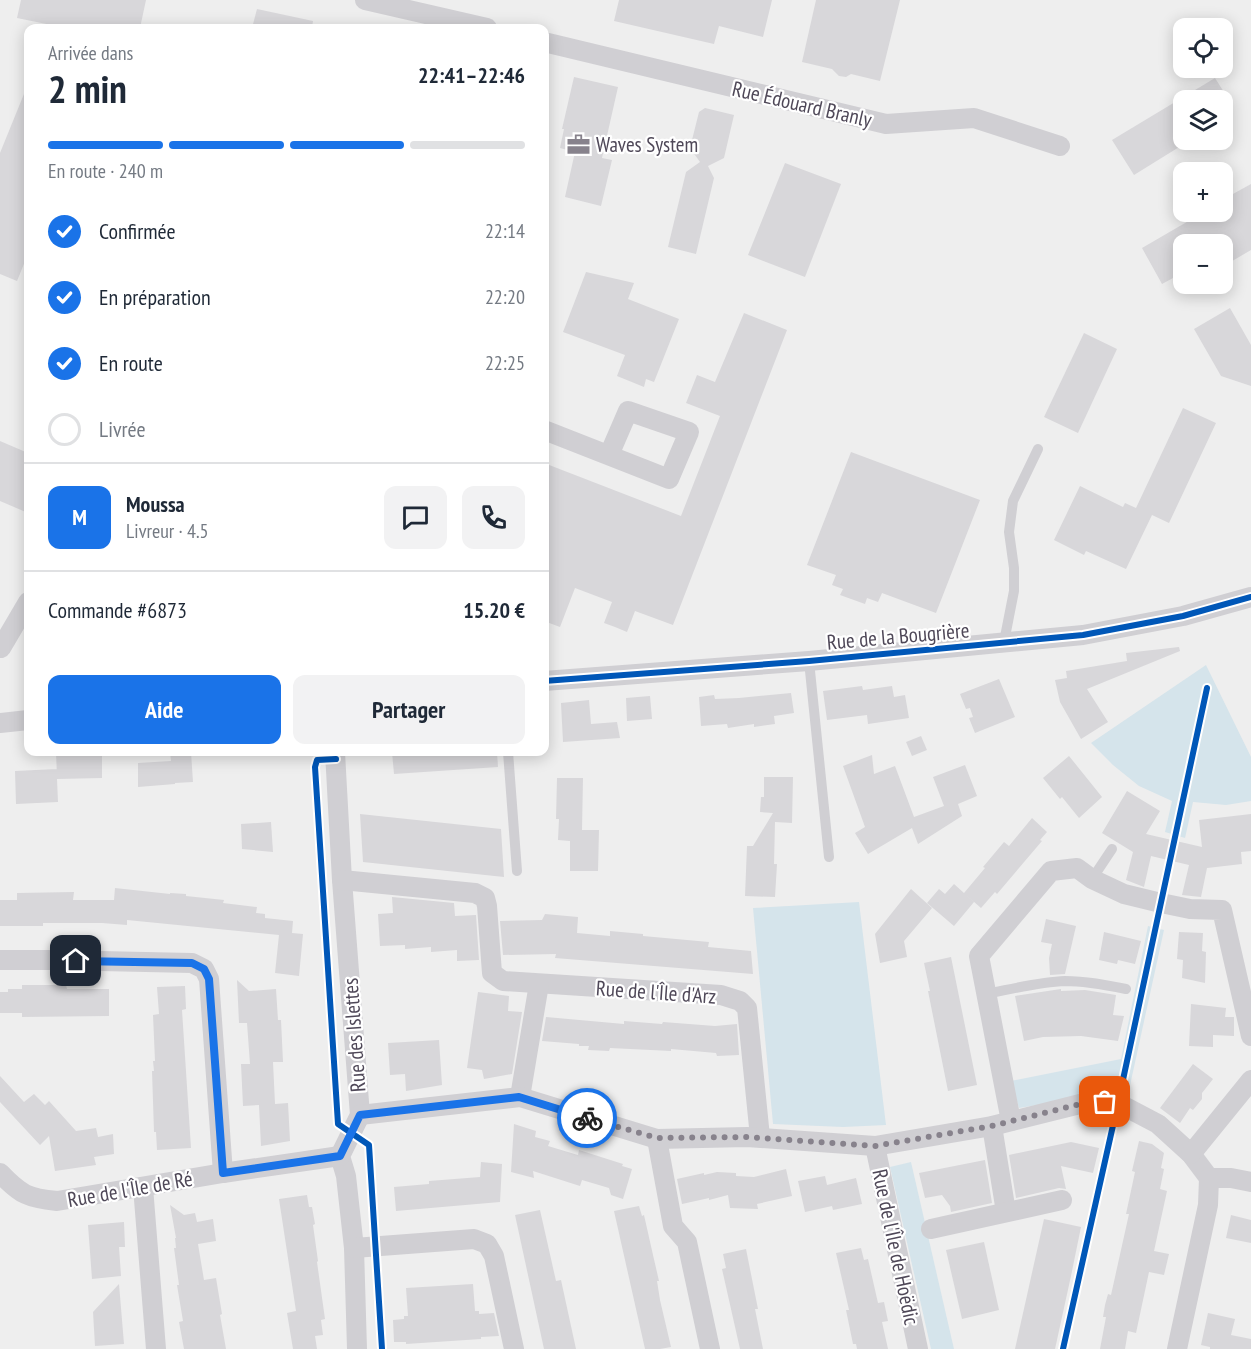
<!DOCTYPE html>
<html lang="fr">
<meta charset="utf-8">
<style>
body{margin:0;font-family:"PT Sans Narrow",sans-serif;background:#f2f2f3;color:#1f2937;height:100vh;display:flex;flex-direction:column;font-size:22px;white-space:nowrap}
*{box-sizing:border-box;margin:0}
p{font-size:20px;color:#747a83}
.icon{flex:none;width:33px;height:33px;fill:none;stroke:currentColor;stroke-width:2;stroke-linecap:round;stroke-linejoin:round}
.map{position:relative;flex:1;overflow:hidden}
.panel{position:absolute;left:24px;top:24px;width:525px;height:732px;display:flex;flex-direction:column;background:#fff;border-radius:12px;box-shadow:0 3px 15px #0003}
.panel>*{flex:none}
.buttons{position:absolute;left:1173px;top:18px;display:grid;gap:12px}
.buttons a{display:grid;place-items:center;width:60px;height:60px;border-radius:12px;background:#fff;box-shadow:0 3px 15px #0003;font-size:30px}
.pin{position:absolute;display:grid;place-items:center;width:51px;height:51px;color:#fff;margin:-26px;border-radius:12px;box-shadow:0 3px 9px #0006}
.courier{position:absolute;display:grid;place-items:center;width:60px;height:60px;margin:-30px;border:4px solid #1a73e8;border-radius:50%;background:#fff;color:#222;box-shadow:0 2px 8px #0007}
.headline em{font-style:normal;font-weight:600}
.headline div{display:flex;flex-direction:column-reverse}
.headline{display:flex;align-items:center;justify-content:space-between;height:102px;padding:0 24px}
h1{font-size:39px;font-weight:600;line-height:45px}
.bar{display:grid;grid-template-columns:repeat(4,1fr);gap:9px 6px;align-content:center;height:72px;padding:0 24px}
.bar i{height:8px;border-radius:4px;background:#e0e1e3}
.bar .selected{background:#1a73e8}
.bar p{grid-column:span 4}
.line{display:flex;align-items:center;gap:15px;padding:0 24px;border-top:2px solid #e0e1e3}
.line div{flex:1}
.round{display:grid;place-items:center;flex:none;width:63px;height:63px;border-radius:12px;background:#f2f2f3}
ol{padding:0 24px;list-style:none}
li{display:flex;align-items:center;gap:18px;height:66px}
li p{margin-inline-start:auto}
li .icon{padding:6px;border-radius:50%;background:#1a73e8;color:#fff;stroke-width:4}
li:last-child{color:#747a83}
li i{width:33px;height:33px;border:3px solid #e0e1e3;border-radius:50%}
.action{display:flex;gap:12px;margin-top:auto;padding:12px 24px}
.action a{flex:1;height:69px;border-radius:12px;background:#1a73e8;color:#fff;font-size:24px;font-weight:600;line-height:69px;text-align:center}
.action a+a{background:#f2f2f3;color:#1f2937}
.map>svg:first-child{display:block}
.green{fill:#d5e4eb}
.building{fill:#d8d7da}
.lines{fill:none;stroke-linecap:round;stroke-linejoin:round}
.service{stroke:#d0cfd3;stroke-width:10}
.minor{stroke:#d0cfd3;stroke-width:20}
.cycleway-casing{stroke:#fff;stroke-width:10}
.cycleway{stroke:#0057b8;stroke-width:6}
.done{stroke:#87828c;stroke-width:6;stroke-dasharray:0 10.8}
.route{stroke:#1a73e8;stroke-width:8}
.labels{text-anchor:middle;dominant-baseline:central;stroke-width:4.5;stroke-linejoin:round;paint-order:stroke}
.street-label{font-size:21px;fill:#4f4858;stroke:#fff}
.poi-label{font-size:21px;fill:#4f4858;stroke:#fff;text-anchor:start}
</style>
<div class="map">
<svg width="1251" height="1349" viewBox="0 0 1251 1349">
<rect width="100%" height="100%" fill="#eee"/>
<g class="green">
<polygon points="1206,665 1251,757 1251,801 1226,805 1193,802 1185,838 1165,832 1172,801 1139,786 1113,765 1091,743"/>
<polygon points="859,902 886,1125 843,1127 773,1124 753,908"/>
<polygon points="1148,926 1164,930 1129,1090 1019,1108 1011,1081 1121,1059"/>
<polygon points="911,1162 954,1349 931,1349 890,1167"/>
</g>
<g class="building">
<polygon points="21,0 146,0 140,28 66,28 17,18"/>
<polygon points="619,0 772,0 763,37 719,26 714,44 614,21"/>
<polygon points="816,0 900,0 880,81 851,74 846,77 839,76 832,69 802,62"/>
<polygon points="257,9 313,21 312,28 252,28"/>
<polygon points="574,77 618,87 602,158 612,160 601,206 565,197 575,152 560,148 564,129 562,129"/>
<polygon points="1215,78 1229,100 1184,100 1184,144 1134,175 1112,140"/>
<polygon points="28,84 28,254 17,281 0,274 0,153"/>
<polygon points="705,108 734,115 724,158 708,166 714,178 696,254 668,247 686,172 700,162 690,148 699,112"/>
<polygon points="785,163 841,184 805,277 748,255"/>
<polygon points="1251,184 1251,250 1222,267 1222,244 1184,244 1184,272 1162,284 1142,248 1204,212 1222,212 1222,200"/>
<polygon points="586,272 634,283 628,299 679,319 654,382 646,379 644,387 617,376 625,355 563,332"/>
<polygon points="1230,308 1251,345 1251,386 1221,376 1194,329"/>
<polygon points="744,313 787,330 673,625 635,611 627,632 615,627 604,623 612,602 575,588 560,627 544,621 544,463 681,516 720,416 686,403 697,375 715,382"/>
<polygon points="1084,333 1117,349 1078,433 1044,417"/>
<polygon points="1183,408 1216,423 1169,523 1152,515 1126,569 1086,551 1084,555 1054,540 1080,486 1123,507 1125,503 1136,508"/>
<polygon points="0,441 28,453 28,513 0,501"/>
<polygon points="851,452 980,500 936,613 882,593 878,602 867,598 865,604 840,595 843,589 832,585 836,575 807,565"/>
<polygon points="1179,647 1180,651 1087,689 1108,722 1081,739 1060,702 1055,680 1067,678 1066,671 1127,661 1126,653"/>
<polygon points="999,679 1015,717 975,733 969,718 973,717 970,708 966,709 960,694"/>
<polygon points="862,686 863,690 892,686 894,697 905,695 909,718 868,724 867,715 827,720 823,691"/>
<polygon points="791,693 794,713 774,716 775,724 754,727 754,724 728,728 727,724 701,726 699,697 714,695 715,699 739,698"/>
<polygon points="650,696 652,719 627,721 626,698"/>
<polygon points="589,700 591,724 617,722 620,738 563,742 561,703"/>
<polygon points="921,736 927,750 912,756 906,742"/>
<polygon points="68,752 102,752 102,778 57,779 58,802 16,804 15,771 57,769 57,776 56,753 68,753"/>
<polygon points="170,752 191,752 193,782 175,783 175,784 138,787 138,763 171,761"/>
<polygon points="392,752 497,752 498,767 394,774"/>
<polygon points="872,755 874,774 895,766 914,817 944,806 933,777 965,765 977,796 958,804 962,816 918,844 912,828 868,854 855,833 865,827 843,766"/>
<polygon points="1069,756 1102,797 1079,818 1062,797 1060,799 1043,778"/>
<polygon points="764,777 793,777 792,823 775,822 774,864 777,864 775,897 745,896 747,846 753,846 773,813 760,812 761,797 764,797"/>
<polygon points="557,778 583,778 582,830 599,830 598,871 570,871 570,841 558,840 559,819 556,819"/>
<polygon points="1127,791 1160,811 1146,834 1202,847 1199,820 1251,814 1251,851 1241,852 1242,864 1207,868 1201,897 1182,895 1189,865 1151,856 1144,887 1126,880 1133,852 1102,833"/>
<polygon points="360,814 501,829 504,877 363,862"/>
<polygon points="1032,818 1047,832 1040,840 1042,841 997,894 995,892 981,908 965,894 974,902 954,926 927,903 939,889 945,894 954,884 964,893 985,868 983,867 1004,842 1009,846"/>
<polygon points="271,822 273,852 242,849 241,824"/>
<polygon points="115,888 170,894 170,893 186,894 186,896 224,900 223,903 257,907 256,913 265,914 265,918 293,921 292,933 303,934 299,976 275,973 279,935 127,920 127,925 102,923 43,923 43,926 0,926 0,900 17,900 17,893 74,892 73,900 114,900"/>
<polygon points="911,889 932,908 904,941 907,957 880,963 875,934"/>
<polygon points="392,897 454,903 455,916 476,915 479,960 457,961 457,950 431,952 431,947 405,949 405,945 380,946 378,914 393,913"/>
<polygon points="545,914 578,917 577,933 610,936 610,931 643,934 643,936 709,942 708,947 751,951 753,974 555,958 556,954 503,955 500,921 542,920"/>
<polygon points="1046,919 1076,926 1065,974 1050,975 1049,958 1052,944 1041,942"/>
<polygon points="1104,932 1141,941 1135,964 1118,960 1117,964 1099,960"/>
<polygon points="1179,932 1203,933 1202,951 1206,952 1205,983 1182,978 1183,960 1177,959"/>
<polygon points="951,957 977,1085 948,1091 928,991 930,991 924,963"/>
<polygon points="237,980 249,991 276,989 278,1020 281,1020 283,1062 273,1062 275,1104 288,1103 290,1141 261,1146 259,1105 243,1106 241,1064 250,1064 247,1023 239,1023"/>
<polygon points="22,985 66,985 67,989 109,989 109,1016 22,1017 22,1013 0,1013 0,992 8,992 8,989 22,989"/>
<polygon points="185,986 186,1009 182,1010 191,1148 157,1150 156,1132 154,1132 152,1071 154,1071 153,1061 155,1061 153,1015 159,1014 157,987"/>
<polygon points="1061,989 1061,991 1085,990 1116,995 1113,1015 1124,1016 1118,1041 1081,1036 1043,1037 1024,1041 1015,996"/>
<polygon points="478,992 509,996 508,1011 522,1012 512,1074 484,1079 482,1070 467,1068"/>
<polygon points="1191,1004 1226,1008 1225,1017 1234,1017 1234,1036 1213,1035 1213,1047 1189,1046"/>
<polygon points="546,1017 624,1024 624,1021 662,1024 663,1022 715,1026 737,1024 739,1055 717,1056 716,1053 671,1049 671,1051 610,1048 609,1051 588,1050 589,1046 579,1046 579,1044 542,1041"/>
<polygon points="439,1040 442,1085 406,1091 405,1074 390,1075 388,1043"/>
<polygon points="1193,1064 1213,1079 1202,1093 1202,1099 1193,1110 1190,1108 1180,1123 1160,1108"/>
<polygon points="0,1076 24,1102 34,1094 45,1105 49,1101 76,1131 96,1128 98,1137 113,1134 114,1154 94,1157 96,1165 55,1171 49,1136 40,1145 0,1102"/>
<polygon points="514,1124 536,1131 535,1137 550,1141 548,1146 578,1155 579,1150 623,1164 622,1166 632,1169 623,1199 611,1195 609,1188 582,1180 580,1186 533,1171 534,1178 511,1172"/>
<polygon points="1139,1141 1152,1144 1164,1153 1161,1168 1164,1169 1160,1189 1167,1191 1154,1251 1169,1254 1164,1275 1149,1272 1136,1333 1128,1331 1125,1349 1100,1349 1106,1317 1103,1317 1105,1305 1108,1294 1111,1295 1129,1214 1126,1214 1135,1172 1132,1171"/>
<polygon points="1071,1142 1099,1148 1093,1173 1061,1166 1066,1189 1059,1188 1016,1198 1009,1155"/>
<polygon points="985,1160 992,1203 951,1212 950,1206 942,1195 925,1198 919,1173"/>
<polygon points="481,1162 502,1164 500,1202 396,1211 394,1187 429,1184 429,1181 480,1177"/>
<polygon points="786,1169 792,1196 757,1204 758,1209 730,1208 728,1195 709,1200 709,1198 682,1204 677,1179 704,1173 704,1175 717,1172 736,1173 736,1176 754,1177"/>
<polygon points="825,1176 827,1185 856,1178 862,1204 833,1210 832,1206 805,1212 798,1181"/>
<polygon points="307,1195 309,1207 312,1207 315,1224 313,1225 318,1261 317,1262 325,1319 321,1320 323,1335 315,1336 317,1349 293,1349 287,1313 296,1311 279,1199"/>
<polygon points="170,1205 184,1215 195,1213 197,1222 213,1219 216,1241 198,1244 204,1280 216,1278 222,1314 220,1315 226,1349 184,1349 179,1322 183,1321 177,1285 179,1285 174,1248 176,1248 175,1238 176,1238"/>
<polygon points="639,1206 642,1216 644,1215 653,1255 659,1281 657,1281 660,1300 671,1347 660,1349 645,1349 614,1211"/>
<polygon points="540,1210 556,1281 561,1280 576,1349 544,1349 515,1215"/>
<polygon points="1231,1215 1251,1220 1251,1243 1226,1238"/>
<polygon points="1044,1219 1081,1227 1071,1276 1055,1349 1015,1349"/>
<polygon points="124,1222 125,1247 119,1247 121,1276 92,1279 88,1225"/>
<polygon points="984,1242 999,1310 962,1319 946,1250"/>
<polygon points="861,1248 864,1260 868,1259 878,1303 884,1302 888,1321 882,1322 888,1349 857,1349 856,1344 853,1344 846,1310 849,1310 836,1253"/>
<polygon points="746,1249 758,1309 755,1309 763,1349 740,1349 722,1269 726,1268 723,1254"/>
<polygon points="119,1284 124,1344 95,1346 93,1312"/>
<polygon points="473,1284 475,1311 479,1311 479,1314 494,1313 499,1336 481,1337 481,1339 406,1344 406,1342 394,1342 393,1320 404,1319 404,1316 408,1316 406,1288"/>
<polygon points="1208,1313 1235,1319 1231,1335 1251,1339 1251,1349 1210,1349 1210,1347 1201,1345"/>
</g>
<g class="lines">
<g class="service">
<polyline points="1004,642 1014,591 1014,568 1009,532 1013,501 1038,449"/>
<polyline points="809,661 829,857"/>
<polyline points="508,752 517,871"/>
<polyline points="1092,879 1112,849"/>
<path d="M986,994C1012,989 1039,982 1065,981C1086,981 1106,985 1126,989"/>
</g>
<g class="minor">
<polyline points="365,0 487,28"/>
<polyline points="544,42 886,124 974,118 1060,146"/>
<polyline points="544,430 669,479 689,432 628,411 609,455"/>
<polyline points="1,648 28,602"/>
<polyline points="544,681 809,661 1083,635 1183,616 1251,597"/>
<polyline points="0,723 28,720"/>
<polyline points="335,752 342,880 360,1115 340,1156 346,1176 354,1248 357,1349"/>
<polyline points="342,880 475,893 485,898 487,906 492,973 503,981 721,995 740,1001 747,1008 760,1137"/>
<polyline points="0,960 53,960 192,963 204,969 209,979 223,1173"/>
<polyline points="520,1097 539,984"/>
<polyline points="360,1115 520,1097 657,1139 747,1137 875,1146 992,1126 1092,1101 1118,1103 1158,1124 1191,1154 1209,1178 1208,1205 1177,1349"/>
<polyline points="1011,1121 979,956 1051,871 1077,868 1092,879 1124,894 1161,903 1190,909 1222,910 1251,1036"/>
<polyline points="992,1126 1006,1212"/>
<polyline points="657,1139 673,1226 687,1242 710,1349"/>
<polyline points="875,1146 918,1349"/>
<polyline points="1191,1154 1251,1080"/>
<path d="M0,1173C21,1195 28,1198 57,1201L223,1173L340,1156"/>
<polyline points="1209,1178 1231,1178 1251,1182"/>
<polyline points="143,1187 156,1349"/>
<polyline points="931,1229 1062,1200"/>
<polyline points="354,1248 474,1239 487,1244 494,1256 514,1349"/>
</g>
<defs>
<g id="cycleway">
<polyline points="544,681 809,661 1083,635 1183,616 1251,597"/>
<polyline points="336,759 317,760 315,767 338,1124 369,1145 382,1349"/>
<polyline points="1063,1349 1118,1103 1207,688"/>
</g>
</defs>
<use href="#cycleway" class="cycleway-casing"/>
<use href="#cycleway" class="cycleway"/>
</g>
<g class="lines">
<polyline class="done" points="587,1118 657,1138 747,1137 875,1146 992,1126 1092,1101 1105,1102"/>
<polyline class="route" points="76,961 192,963 204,969 209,979 223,1173 340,1156 360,1115 519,1097 587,1118"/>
</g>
<defs>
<symbol id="office-bare" viewBox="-9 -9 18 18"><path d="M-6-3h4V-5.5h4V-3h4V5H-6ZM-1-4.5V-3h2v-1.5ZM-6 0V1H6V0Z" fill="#87828c" stroke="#fff" stroke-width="2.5" paint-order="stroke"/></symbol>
</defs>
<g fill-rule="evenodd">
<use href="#office-bare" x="562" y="128" width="33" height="33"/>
</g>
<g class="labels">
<g class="street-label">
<text transform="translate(802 104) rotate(13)">Rue Édouard Branly</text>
<text transform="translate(898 636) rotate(-5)">Rue de la Bougrière</text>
<text transform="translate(656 992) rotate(4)">Rue de l'Île d'Arz</text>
<text transform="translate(354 1035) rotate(-94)">Rue des Islettes</text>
<text transform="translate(130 1189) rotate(-10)">Rue de l'Île de Ré</text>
<text transform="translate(896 1247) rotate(78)">Rue de l'Île de Hoëdic</text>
</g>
<g class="poi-label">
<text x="596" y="144">Waves System</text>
</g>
</g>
</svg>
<div class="buttons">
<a><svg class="icon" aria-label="locate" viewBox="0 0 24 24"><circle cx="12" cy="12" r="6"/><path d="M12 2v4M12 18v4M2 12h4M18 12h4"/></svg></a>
<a><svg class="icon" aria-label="layers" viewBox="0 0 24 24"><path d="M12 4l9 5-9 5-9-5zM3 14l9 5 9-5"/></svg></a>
<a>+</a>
<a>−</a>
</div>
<div class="pin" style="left:1105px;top:1102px;background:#ea580c"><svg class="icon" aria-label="bag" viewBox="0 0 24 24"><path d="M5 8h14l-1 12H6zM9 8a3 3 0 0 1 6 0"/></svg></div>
<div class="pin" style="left:76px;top:961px;background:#1f2937"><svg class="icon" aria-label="home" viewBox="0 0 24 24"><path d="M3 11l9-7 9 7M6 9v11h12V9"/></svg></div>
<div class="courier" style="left:587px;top:1118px"><svg class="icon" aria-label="bike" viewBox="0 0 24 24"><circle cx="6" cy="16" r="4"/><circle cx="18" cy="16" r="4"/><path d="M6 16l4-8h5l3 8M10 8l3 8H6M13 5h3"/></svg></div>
<section class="panel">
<div class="headline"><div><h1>2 min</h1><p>Arrivée dans</p></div><em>22:41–22:46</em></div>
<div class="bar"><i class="selected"></i><i class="selected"></i><i class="selected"></i><i></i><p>En route · 240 m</p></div>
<ol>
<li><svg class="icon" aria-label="check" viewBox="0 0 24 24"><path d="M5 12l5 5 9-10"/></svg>Confirmée<p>22:14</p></li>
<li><svg class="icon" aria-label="check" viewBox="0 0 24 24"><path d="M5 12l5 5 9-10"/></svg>En préparation<p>22:20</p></li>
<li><svg class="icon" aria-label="check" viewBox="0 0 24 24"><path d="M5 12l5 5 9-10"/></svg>En route<p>22:25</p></li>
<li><i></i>Livrée</li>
</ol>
<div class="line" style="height:108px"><b class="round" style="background:#1a73e8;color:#fff">M</b><div><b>Moussa</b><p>Livreur · 4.5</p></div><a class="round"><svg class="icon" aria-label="chat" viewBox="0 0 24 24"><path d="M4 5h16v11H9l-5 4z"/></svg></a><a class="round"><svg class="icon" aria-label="phone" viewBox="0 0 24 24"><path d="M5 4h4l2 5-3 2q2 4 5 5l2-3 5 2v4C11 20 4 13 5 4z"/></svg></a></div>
<div class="line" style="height:78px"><div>Commande #6873</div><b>15.20 €</b></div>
<div class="action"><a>Aide</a><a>Partager</a></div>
</section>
</div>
